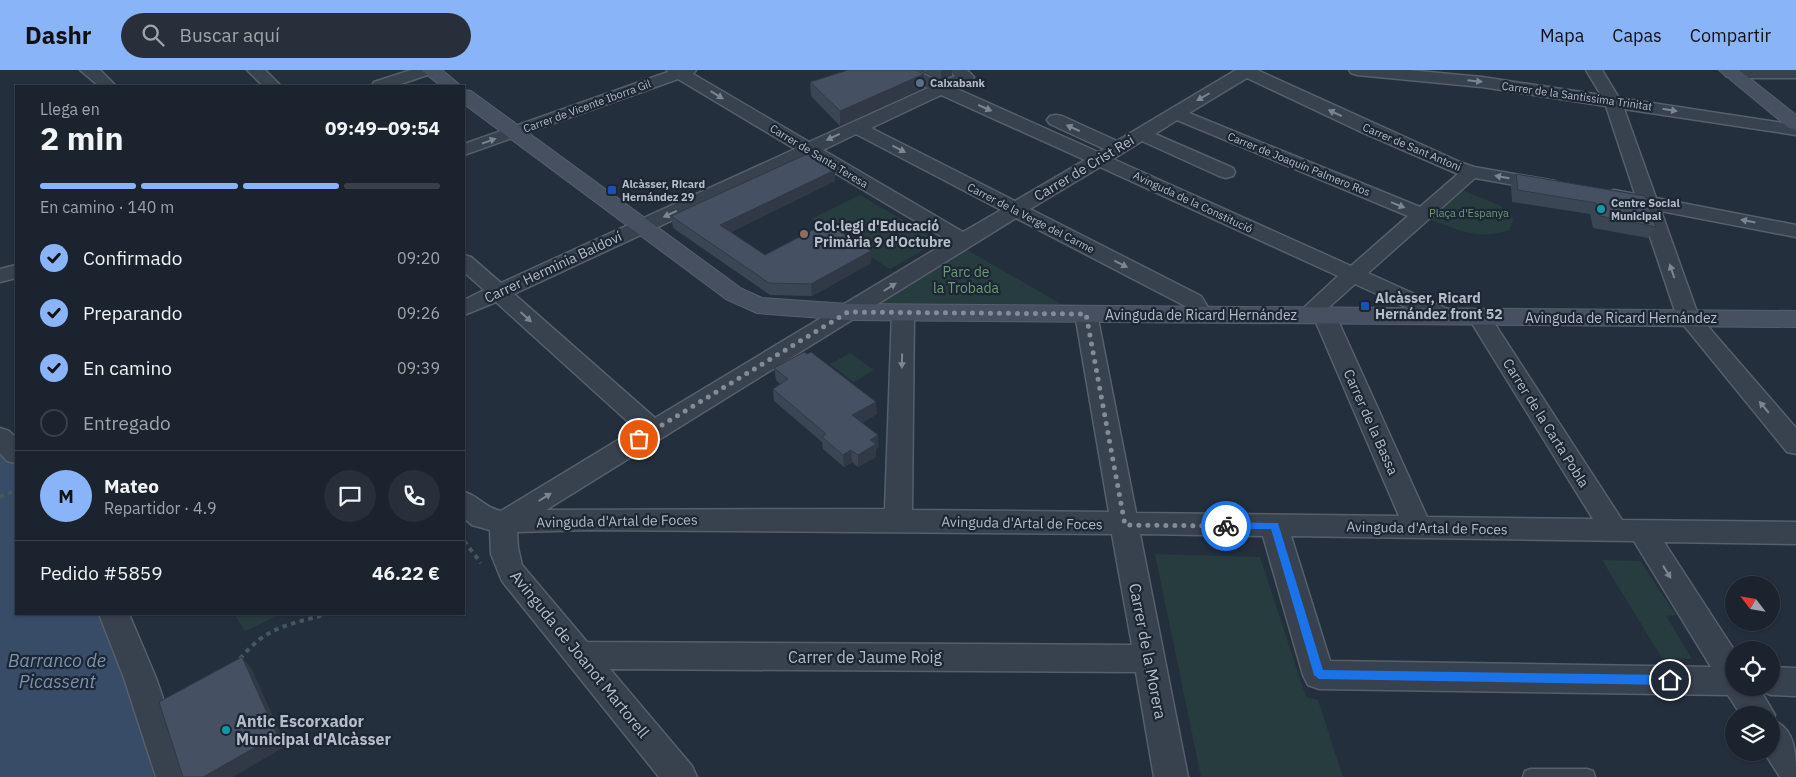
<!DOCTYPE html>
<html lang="es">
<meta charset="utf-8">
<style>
body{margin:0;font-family:"IBM Plex Sans",sans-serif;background:#282f3a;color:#f1f3f6;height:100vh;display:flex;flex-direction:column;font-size:19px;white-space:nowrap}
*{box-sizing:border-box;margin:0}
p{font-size:16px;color:#a0a4aa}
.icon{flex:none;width:28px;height:28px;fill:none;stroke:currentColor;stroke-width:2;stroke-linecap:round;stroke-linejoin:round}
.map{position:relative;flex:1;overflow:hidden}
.panel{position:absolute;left:15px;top:15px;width:450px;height:530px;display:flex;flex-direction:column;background:#1b232e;border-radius:0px;box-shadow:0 1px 4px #0004,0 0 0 1px #39404a}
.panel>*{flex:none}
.needle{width:32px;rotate:301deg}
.buttons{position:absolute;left:1725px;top:506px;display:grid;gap:10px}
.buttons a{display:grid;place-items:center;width:55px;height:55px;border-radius:50%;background:#1b232e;box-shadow:0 1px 4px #0004,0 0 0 1px #39404a;font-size:25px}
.pin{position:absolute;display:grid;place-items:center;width:42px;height:42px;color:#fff;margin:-21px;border:2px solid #fff;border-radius:50%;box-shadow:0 1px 5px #0007}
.courier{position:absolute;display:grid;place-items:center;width:50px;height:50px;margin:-25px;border:4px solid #1a73e8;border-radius:50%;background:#fff;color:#222;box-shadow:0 1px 6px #0007}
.headline em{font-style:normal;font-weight:700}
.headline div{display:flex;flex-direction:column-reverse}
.headline{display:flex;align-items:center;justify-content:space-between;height:85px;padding:0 25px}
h1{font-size:32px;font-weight:700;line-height:38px}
.bar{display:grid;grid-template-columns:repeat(4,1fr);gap:8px 5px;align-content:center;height:60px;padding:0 25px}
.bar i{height:6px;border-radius:4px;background:#39404a}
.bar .active{background:#8ab4f8}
.bar p{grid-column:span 4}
.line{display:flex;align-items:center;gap:12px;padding:0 25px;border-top:1px solid #39404a}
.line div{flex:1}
.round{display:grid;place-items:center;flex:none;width:52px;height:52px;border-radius:26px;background:#282f3a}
ol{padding:0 25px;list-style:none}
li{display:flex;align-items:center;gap:15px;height:55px}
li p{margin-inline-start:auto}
li .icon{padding:5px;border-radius:50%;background:#8ab4f8;color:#111;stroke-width:4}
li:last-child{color:#a0a4aa}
li i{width:28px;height:28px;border:2px solid #39404a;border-radius:50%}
header{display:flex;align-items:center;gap:30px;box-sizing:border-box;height:70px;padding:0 25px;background:#8ab4f8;color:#111}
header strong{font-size:24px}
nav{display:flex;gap:28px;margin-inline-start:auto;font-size:18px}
.search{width:350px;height:45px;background:#282f3a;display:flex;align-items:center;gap:12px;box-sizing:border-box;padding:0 18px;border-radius:28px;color:#a0a4aa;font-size:19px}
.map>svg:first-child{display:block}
.green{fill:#263c3f}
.water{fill:#394c67}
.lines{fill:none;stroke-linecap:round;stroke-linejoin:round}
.lane-casing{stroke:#565f6c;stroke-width:3}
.street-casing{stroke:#565f6c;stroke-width:3}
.secondary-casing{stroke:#565f6c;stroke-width:2}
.path{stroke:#44595c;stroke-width:4;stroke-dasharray:4.5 4.5;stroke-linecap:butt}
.lane{fill:#38414e;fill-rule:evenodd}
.street{fill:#38414e;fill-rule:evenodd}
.secondary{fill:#465061;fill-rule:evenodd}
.wall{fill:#3b4654}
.shaded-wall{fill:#303945}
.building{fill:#455162;stroke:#303945}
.oneway{fill:#7c8592}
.route{fill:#1a73e8}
.done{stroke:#828b98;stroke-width:5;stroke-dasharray:0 9}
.service-dot{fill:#5c6f8a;stroke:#1d2633;stroke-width:2}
.transit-dot{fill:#1a4fb4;stroke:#1d2633;stroke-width:2}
.culture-dot{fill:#0f9aa8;stroke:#1d2633;stroke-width:2}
.education-dot{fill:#8d6e63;stroke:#1d2633;stroke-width:2}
.labels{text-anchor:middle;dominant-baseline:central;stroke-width:4.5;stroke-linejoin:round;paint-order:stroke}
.far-poi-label{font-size:11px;font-weight:bold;fill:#b4bcc9;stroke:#1d2633;text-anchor:start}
.far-street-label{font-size:11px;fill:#b4bcc9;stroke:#1d2633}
.far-park-label{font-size:11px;fill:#6b9a76;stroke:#1d2633}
.street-label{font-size:14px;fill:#b4bcc9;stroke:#1d2633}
.poi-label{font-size:14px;font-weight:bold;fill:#b4bcc9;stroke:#1d2633;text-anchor:start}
.park-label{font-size:14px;fill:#6b9a76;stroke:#1d2633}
.near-street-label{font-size:16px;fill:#b4bcc9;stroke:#1d2633}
.near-poi-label{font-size:16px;font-weight:bold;fill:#b4bcc9;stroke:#1d2633;text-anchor:start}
.near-water-label{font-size:18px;font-style:italic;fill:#7c92b1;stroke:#1d2633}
</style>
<header>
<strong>Dashr</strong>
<div class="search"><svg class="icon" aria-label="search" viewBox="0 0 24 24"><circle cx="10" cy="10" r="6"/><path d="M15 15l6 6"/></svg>Buscar aquí</div>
<nav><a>Mapa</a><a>Capas</a><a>Compartir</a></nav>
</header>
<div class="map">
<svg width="1796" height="707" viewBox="0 0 1796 707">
<rect width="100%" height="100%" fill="#242f3e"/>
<g class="green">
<path d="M1462,120L1501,136L1513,149L1510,160C1478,171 1459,160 1429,149Z"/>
<polygon points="860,125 939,171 890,199 811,149"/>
<polygon points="964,178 1068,238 874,234"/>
<polygon points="850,283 874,300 854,312 830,294"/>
<polygon points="1155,484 1260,487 1306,627 1318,630 1343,707 1201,707"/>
<polygon points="1602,490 1640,491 1676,545 1666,546 1692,589 1662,588"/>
<polygon points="234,544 282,544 245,561"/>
</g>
<path class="water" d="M0,385L13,393L16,398V544H103C129,594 140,652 154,707H0Z"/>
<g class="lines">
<defs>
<polygon id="lane" points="1531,699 1587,699 1593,701 1595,707 1523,707 1525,701"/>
<g id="street">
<polygon points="80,0 100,0 116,16 99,16"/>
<polygon points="247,0 265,0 281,16 263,16"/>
<polygon points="411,0 435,0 433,3 395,16 372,16 374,12"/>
<path d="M667,0H696L693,4L809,72L928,18L895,3L893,0H914L941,12L955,6L949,0H967L974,7L972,10L955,18L1098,82L1104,79L1050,54L1047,50L1050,46L1056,45L1062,46L1117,71L1236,0H1257L1460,92L1474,97L1555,111L1558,115L1555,119L1548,121L1475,108L1368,203L1452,241L1455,246L1452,251L1444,253L1436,251L1355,214L1327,239L1333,241L1336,246L1427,447L1593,449L1468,247L1471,242L1479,240L1487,242L1622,450L1796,452V474L1664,472L1734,580V618H1771V597L1796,598V626L1771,625L1761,621L1775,645L1773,650C1796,660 1796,684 1796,707H1780L1764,682H1771V645H1741L1728,625L1319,619L1308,615L1303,605L1263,466L1140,464L1188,707H1154L1136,602L610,599L692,696L697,707H659L502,511L491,484L490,460L472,455L464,448V422C479,426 485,438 501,441L636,359L496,232L464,245V230L484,220L464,202V185L471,187L501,213L795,79L678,9L464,85V74L668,2ZM1247,8L1357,60L1458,104L1420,137L1189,43ZM941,25L1085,90L1015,131L871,58ZM1177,50L1408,146L1351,196L1113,89L1142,71L1219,106L1226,108L1233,106L1235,102L1233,98L1155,64ZM856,64L1001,140L963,162L823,80ZM808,87L949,171L655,348L514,224ZM1100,97L1338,206L1296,245L1299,250L1307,252L1315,250L1399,446L1136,443L1097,244L1094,239L1086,237L1078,239L1075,244L1109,442L912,440L914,243L911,238L903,236L895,238L892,243L885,439L546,440L1016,148L1185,236L1193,249L1201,251L1209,249L1212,244L1201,226L1030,139ZM590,460L1112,464L1132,575L587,572L522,495L518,478L517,462ZM1291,466L1634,471L1711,597L1330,591Z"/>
<polygon points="1349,0 1408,0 1482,7 1601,25 1586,0 1602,0 1619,28 1796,55 1796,65 1624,39 1656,128 1796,155 1796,167 1661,141 1698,245 1796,358 1796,384 1787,382 1677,247 1640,137 1607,130 1604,126 1607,122 1614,120 1635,124 1606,36 1482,17 1357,5 1351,3"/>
<polygon points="1726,0 1796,0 1796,8 1732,8 1726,6 1724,3"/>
<polygon points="16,195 16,208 0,212 0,199"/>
<polygon points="0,358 9,361 16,368 16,393 7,391 0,383"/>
<polygon points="99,544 129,544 156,608 190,707 156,707 124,608"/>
</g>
<g id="secondary">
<polygon points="421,0 442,0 461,16 441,16"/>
<polygon points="1719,0 1739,0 1796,45 1796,60 1789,58"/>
<polygon points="464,20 471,21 742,219 762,228 848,234 1796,241 1796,257 848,250 757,243 726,229 464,34"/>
</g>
</defs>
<use href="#lane" class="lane-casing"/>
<use href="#street" class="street-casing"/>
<use href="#secondary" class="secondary-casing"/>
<g class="path">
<polyline points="0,427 16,420"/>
<polyline points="464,471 481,493"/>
<path d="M240,589C267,556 288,555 327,544"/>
</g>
<use href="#lane" class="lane"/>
<use href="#street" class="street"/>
<use href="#secondary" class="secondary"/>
</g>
<g class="wall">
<polygon points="919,0 952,0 952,5 941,10"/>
<polygon points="810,12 923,18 840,56 811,26"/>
<polygon points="835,100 835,111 731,162 765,185 871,193 812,226 770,225 673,158 671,146"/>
<polygon points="1516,104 1645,126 1656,157 1648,168 1593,158 1590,144 1512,132 1511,116"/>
<polygon points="774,298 877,344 862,353 879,377 876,379 876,387 858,397 852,392 844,397 823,379 822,372 774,331 773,319 780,314 776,310"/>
</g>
<g class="shaded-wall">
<polygon points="941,0 952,0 952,5 941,10"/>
<polygon points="924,4 923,18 840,56 840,41"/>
<polygon points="835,100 835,111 721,167 720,155"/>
<polygon points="871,181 871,193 812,226 811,214"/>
<polygon points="876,332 877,344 853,358 852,345"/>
<polygon points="878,365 879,377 876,379 876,387 858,397 858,385 870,370"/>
<polygon points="851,380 852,392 844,397 843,385"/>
<polygon points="242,587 252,599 286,676 233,707 203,707"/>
</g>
<g class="building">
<polygon points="848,0 915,0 924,4 840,41 810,12"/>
<polygon points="807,84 835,100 720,155 765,185 826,153 871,181 811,214 769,213 671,146"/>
<polygon points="1516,104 1645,126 1656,157 1600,146 1596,133 1518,120"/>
<polygon points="804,282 807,284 811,282 876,332 852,345 878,365 870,370 876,374 858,385 851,380 843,385 822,367 826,364 773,319 788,309 774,298"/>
<polygon points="242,587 277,665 203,707 183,707 159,632"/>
</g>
<defs><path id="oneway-solid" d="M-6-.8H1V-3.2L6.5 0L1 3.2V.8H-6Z" transform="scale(1.25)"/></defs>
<g class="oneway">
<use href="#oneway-solid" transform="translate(1475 11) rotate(6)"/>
<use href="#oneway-solid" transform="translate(717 25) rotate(31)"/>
<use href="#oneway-solid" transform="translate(1203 27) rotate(150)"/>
<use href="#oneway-solid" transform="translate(985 38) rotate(24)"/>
<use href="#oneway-solid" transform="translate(1670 40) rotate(9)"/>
<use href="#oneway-solid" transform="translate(1335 43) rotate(-155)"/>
<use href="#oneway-solid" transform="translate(1073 58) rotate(-156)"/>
<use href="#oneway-solid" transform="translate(833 67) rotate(155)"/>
<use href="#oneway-solid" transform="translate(489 71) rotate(-20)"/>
<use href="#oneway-solid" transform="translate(899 79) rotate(27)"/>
<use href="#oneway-solid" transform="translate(1502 107) rotate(-170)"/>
<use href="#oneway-solid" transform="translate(1398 135) rotate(22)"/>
<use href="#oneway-solid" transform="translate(670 144) rotate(155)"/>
<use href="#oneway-solid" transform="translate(1748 151) rotate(-169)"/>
<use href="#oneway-solid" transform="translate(1121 194) rotate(27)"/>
<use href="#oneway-solid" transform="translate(1672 201) rotate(-109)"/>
<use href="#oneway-solid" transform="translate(890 217) rotate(-32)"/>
<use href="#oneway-solid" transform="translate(526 247) rotate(42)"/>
<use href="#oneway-solid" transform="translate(902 291) rotate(91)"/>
<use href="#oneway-solid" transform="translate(1764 337) rotate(-130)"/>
<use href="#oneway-solid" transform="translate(545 427) rotate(-32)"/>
<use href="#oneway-solid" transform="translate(1667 502) rotate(58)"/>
</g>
<polygon class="route" points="1226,452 1278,453 1323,600 1670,605 1675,610 1670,615 1319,609 1314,605 1271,459 1226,459 1221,456"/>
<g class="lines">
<polyline class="done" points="639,369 848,242 1086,244 1125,455 1226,456"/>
</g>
<circle class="service-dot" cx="920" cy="13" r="5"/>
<g class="transit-dot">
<rect x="607" y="115" width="10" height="10" rx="2.5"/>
<rect x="1360" y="231" width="10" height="10" rx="2.5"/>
</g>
<g class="culture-dot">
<circle cx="1601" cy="139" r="5"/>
<circle cx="226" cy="660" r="5"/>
</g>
<circle class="education-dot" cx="804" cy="164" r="5"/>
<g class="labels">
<g class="far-poi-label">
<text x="930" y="13">Caixabank</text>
<text x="622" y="114">Alcàsser, Ricard<tspan x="622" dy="13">Hernández 29</tspan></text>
<text x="1611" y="133">Centre Social<tspan x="1611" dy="13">Municipal</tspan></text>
</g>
<g class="far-street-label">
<text transform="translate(1577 26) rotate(8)">Carrer de la Santíssima Trinitat</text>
<text transform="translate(587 36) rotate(-20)">Carrer de Vicente Iborra Gil</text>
<text transform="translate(1412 77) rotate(23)">Carrer de Sant Antoni</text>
<text transform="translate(819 86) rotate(31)">Carrer de Santa Teresa</text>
<text transform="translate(1299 94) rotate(22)">Carrer de Joaquín Palmero Ros</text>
<text transform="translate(1193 132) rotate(25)">Avinguda de la Constitució</text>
<text transform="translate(1031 148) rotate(27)">Carrer de la Verge del Carme</text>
</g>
<g class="far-park-label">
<text x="1469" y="143">Plaça d'Espanya</text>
</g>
<g class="street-label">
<text transform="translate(1084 98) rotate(-31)">Carrer de Crist Rei</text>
<text transform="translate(553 197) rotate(-25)">Carrer Herminia Baldoví</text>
<text x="1201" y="245">Avinguda de Ricard Hernández</text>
<text x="1621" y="248">Avinguda de Ricard Hernández</text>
<text transform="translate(1371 352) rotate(66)">Carrer de la Bassa</text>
<text transform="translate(1546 353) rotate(58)">Carrer de la Carta Pobla</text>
<text transform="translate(617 451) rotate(-1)">Avinguda d'Artal de Foces</text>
<text transform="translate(1022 453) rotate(1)">Avinguda d'Artal de Foces</text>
<text transform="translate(1427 458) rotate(1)">Avinguda d'Artal de Foces</text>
</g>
<g class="poi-label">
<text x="814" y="156">Col·legi d'Educació<tspan x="814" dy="16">Primària 9 d'Octubre</tspan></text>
<text x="1375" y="228">Alcàsser, Ricard<tspan x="1375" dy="16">Hernández front 52</tspan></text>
</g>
<g class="park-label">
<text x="966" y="202">Parc de<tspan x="966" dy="16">la Trobada</tspan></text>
</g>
<g class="near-street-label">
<text transform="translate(1148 581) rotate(79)">Carrer de la Morera</text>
<text transform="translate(580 584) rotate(51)">Avinguda de Joanot Martorell</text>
<text x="865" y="587">Carrer de Jaume Roig</text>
</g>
<g class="near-poi-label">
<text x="236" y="651">Antic Escorxador<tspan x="236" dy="18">Municipal d'Alcàsser</tspan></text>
</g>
<g class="near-water-label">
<text x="57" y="590">Barranco de<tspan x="57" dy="21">Picassent</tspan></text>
</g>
</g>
</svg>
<div class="buttons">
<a><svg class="needle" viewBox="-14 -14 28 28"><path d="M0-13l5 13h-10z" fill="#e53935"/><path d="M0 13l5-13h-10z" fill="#a0a4aa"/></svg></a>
<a><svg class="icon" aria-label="locate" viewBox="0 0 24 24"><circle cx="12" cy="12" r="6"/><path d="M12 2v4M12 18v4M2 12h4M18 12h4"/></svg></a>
<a><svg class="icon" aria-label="layers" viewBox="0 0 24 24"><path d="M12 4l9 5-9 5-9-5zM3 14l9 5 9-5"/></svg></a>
</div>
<div class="pin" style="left:639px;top:369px;background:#ea580c"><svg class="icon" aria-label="bag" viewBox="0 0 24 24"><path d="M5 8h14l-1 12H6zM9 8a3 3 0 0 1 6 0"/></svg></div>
<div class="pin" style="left:1670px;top:610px;background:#1f2937"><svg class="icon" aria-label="home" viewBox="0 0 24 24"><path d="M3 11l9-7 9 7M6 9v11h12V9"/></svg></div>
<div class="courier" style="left:1226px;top:456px"><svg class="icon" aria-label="bike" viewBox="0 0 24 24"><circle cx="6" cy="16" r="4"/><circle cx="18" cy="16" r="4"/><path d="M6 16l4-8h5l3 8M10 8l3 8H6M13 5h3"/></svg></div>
<section class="panel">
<div class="headline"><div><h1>2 min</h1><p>Llega en</p></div><em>09:49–09:54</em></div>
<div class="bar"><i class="active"></i><i class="active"></i><i class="active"></i><i></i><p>En camino · 140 m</p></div>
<ol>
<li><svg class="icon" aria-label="check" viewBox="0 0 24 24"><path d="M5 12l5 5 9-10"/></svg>Confirmado<p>09:20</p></li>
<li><svg class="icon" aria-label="check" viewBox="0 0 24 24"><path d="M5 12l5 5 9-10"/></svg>Preparando<p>09:26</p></li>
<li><svg class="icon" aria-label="check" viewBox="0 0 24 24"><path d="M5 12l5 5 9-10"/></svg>En camino<p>09:39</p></li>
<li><i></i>Entregado</li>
</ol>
<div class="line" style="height:90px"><b class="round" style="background:#8ab4f8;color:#111">M</b><div><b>Mateo</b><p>Repartidor · 4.9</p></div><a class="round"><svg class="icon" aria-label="chat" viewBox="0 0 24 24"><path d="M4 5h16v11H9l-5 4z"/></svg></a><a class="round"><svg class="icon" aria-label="phone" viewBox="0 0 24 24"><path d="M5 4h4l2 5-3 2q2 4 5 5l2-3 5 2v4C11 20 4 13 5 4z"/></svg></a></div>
<div class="line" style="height:65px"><div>Pedido #5859</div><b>46.22 €</b></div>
</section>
</div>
